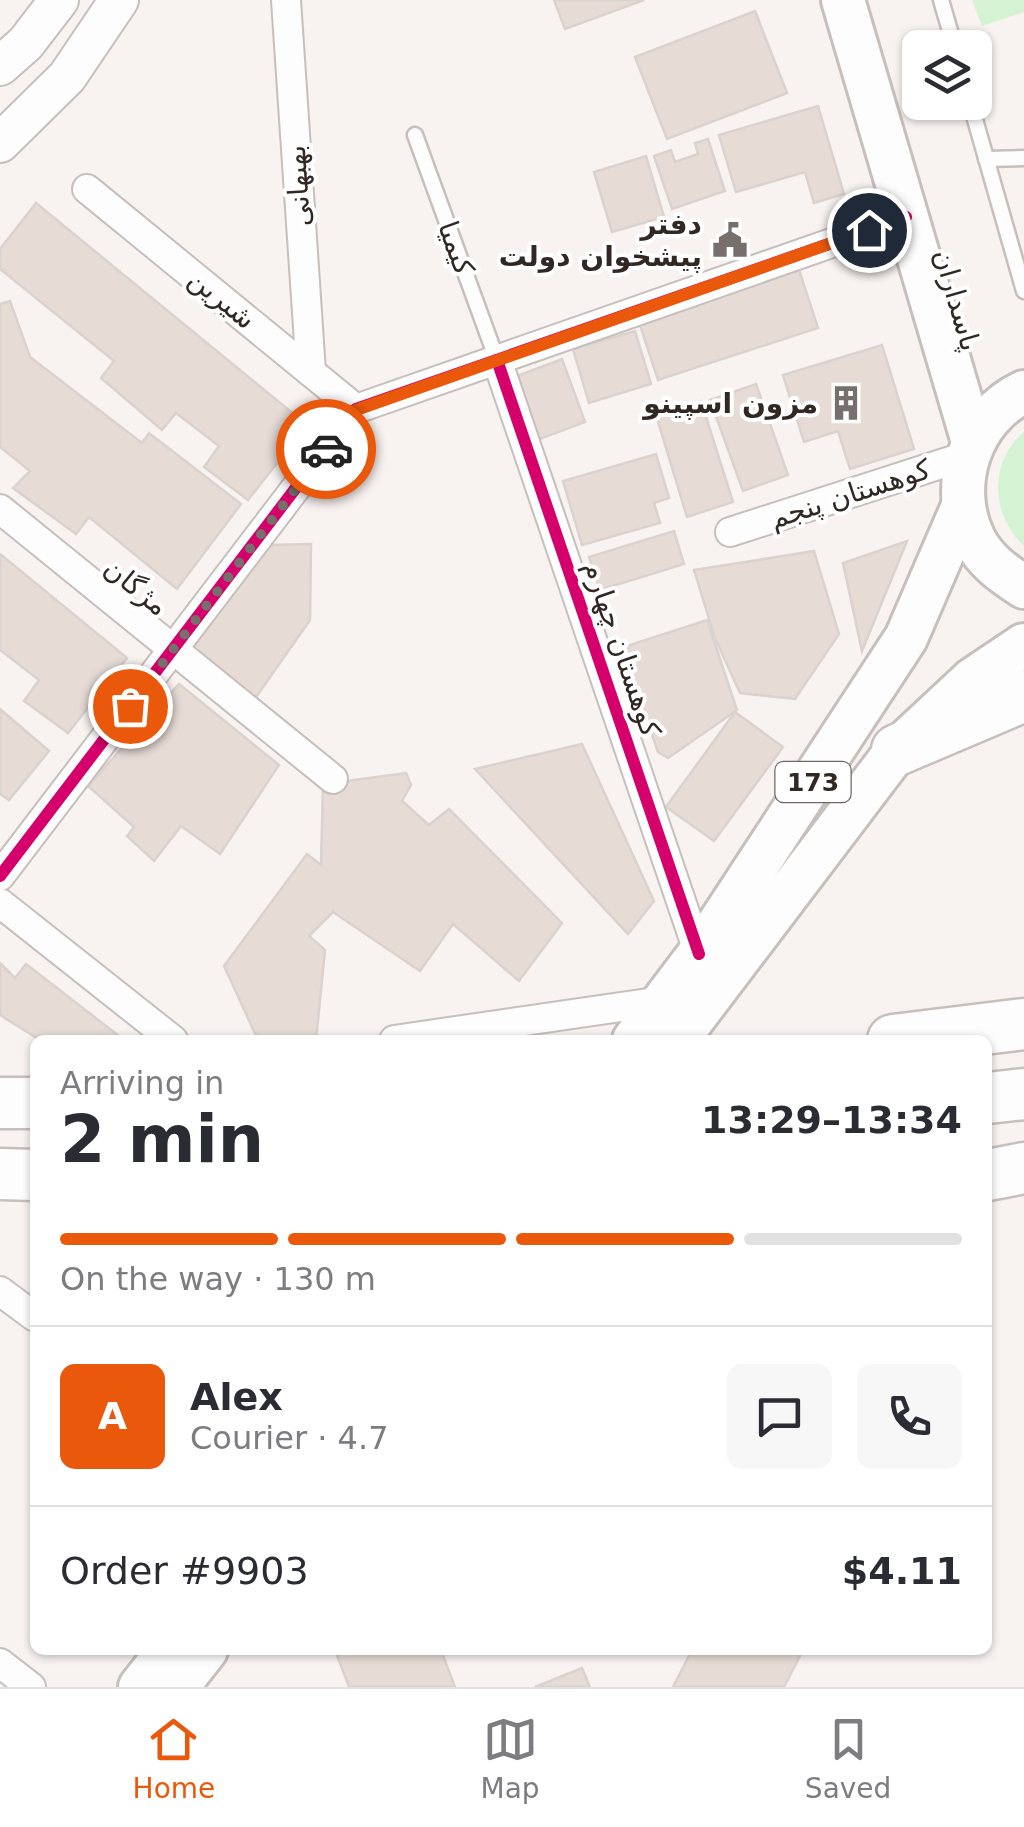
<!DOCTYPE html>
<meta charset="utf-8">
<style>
body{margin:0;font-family:"DejaVu Sans","Noto Sans Arabic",sans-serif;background:#f7f7f7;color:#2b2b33;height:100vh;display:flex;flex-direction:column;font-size:38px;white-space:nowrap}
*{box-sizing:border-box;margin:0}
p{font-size:32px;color:#7c7c81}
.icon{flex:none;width:55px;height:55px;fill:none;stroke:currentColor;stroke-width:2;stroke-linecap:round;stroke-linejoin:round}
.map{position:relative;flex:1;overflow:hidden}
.drawer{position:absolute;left:30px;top:1035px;width:962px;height:620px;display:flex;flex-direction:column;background:#fff;border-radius:15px;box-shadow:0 2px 8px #0004}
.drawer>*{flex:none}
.controls{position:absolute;left:902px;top:30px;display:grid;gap:20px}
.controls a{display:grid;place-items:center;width:90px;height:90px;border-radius:15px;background:#fff;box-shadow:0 2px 8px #0004;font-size:50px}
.pin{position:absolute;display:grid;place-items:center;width:85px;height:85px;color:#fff;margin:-42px;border:5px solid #fff;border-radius:50%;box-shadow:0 2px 10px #0007}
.courier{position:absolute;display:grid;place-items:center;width:100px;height:100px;margin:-50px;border:8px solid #ea580c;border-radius:50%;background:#fff;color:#222;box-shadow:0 2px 12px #0007}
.overview em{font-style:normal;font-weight:700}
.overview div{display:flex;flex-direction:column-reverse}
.overview{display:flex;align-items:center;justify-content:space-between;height:170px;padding:0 30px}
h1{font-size:65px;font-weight:700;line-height:75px}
.bar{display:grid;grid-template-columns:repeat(4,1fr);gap:15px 10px;align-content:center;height:120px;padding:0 30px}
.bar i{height:12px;border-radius:8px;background:#e1e1e2}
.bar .on{background:#ea580c}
.bar p{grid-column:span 4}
.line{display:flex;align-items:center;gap:25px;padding:0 30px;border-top:2px solid #e1e1e2}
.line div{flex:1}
.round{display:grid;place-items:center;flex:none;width:105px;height:105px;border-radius:15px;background:#f7f7f7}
.menu{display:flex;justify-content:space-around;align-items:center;height:140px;border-top:2px solid #e1e1e2;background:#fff;font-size:28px;color:#7c7c81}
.menu a{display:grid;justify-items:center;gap:5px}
.menu .on{color:#ea580c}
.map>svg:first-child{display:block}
.green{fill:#d3f3d2}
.building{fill:#e6dbd5;stroke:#d9d2ce;stroke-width:2.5}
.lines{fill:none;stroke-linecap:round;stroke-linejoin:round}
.lane-casing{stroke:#c7bfbc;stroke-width:19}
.street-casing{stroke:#c7bfbc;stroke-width:32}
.secondary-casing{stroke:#c7bfbc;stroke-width:42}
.primary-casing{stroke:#c7bfbc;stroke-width:48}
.highway-casing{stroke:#c7bfbc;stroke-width:55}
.lane{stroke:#fefdfd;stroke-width:14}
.street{stroke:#fefdfd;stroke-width:28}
.secondary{stroke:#fefdfd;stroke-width:38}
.primary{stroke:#fefdfd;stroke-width:42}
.highway{stroke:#fefdfd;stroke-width:50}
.cycleway-casing{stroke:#fff;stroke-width:19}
.cycleway{stroke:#d6006c;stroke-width:12}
.done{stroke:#776f6b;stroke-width:10;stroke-dasharray:0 18}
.route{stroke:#ea580c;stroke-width:12}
.labels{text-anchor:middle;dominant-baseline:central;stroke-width:8;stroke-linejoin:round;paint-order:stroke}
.shield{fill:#fff;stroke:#6f6866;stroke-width:2.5}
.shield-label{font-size:25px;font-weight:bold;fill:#312824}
.street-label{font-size:28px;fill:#312824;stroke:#fff}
.poi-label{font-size:28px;font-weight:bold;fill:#312824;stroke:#fff;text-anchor:end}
</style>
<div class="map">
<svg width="1024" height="1687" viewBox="0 0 1024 1687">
<rect width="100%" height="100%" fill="#f8f2f0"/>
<g class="green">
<polygon points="972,0 1024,0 1024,12 982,26"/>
<path d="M1024,432V546C991,515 988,462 1024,432Z"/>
</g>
<g class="building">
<polygon points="554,0 644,0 565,29"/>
<polygon points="755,11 787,93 667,139 635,57"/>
<polygon points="818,106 844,194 814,203 805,172 736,192 719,135"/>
<polygon points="708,139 725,191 672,209 654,156 671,150 675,162 698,154 695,143"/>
<polygon points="646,156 664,217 612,232 594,172"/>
<polygon points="36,203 307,425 248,500 204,467 219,446 176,413 162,430 101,378 114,361 0,269 0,249"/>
<polygon points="799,270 818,328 658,380 639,322"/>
<polygon points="10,301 30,357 142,443 149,433 241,504 177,589 89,517 76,534 13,488 30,471 0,447 0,304"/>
<polygon points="635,331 651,384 589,403 573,349"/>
<polygon points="882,345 914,449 850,469 838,431 804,442 783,375"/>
<polygon points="562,359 585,422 532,442 509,379"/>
<polygon points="756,384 788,475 743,491 710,400"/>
<polygon points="701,401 733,502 687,517 656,415"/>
<polygon points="656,454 669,498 654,503 660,523 582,545 563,481"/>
<polygon points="674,531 684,564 600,590 589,557"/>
<polygon points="907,541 862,651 843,563"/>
<polygon points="311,544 310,620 252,703 188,650 267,545"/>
<polygon points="814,551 839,634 795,699 740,693 715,638 694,570"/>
<polygon points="0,554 127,658 68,733 24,701 39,680 0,650"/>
<polygon points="707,620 737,710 668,758 658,752 624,655 630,645"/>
<polygon points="179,684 279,765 220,854 181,826 154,861 127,836 134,827 88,786"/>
<polygon points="0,709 49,751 9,800 0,794"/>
<polygon points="735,712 783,747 714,841 666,807"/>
<polygon points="582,744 654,901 628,934 475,769"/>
<polygon points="406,773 411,785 402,801 429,825 449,809 562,923 519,981 453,924 420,971 333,912 309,936 325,950 316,1040 258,1040 224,966 307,854 321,865 323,784"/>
<polygon points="0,963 15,978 26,964 119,1036 116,1040 40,1040 0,1015"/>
<polygon points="335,1650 441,1650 455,1687 349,1687"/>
<polygon points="692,1650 803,1650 784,1687 673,1687"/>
<polygon points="582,1668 590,1687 535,1687"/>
</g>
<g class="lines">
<defs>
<g id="lane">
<polyline points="941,0 955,48"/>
<polyline points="970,102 1024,291"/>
<polyline points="415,135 497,360"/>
<polyline points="986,159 1024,158"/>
</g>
<g id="street">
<polyline points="286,0 311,372"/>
<polyline points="87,189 356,409"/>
<polyline points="497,360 699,954"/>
<polyline points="0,509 333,779"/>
<polyline points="730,532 969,455"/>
<polyline points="0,876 356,409 906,217"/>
<polyline points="0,903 173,1040"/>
<polyline points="394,1040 662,1001"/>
<polyline points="0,1291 35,1317"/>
<polyline points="0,1663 31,1687"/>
</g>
<g id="secondary">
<polyline points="0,66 26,43 59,0"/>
<polyline points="0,143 67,77 119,0"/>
</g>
<g id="primary">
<polyline points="843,0 973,442"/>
<path d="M1024,392C970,417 948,486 974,539C985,561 1004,574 1024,587"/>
<polyline points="634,1040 699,954 906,638 963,506"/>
<polyline points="677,1040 897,750 972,680 1024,645"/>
<polyline points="140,1687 169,1650"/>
<polyline points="177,1687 206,1650"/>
</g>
<g id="highway">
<polyline points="897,750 1024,696"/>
<polyline points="893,1040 1024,1024"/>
<polyline points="988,1098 1024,1094"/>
<polyline points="0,1103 35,1103"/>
<polyline points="0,1174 35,1175"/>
<polyline points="988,1175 1024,1168"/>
</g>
</defs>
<use href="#lane" class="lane-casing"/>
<use href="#street" class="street-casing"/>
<use href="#secondary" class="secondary-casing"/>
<use href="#primary" class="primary-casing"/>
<use href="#highway" class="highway-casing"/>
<use href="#lane" class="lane"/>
<use href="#street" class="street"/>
<use href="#secondary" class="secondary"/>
<use href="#primary" class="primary"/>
<use href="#highway" class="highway"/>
<defs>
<g id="cycleway">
<polyline points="497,360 699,954"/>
<polyline points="0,876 356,409 906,217"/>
</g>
</defs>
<use href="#cycleway" class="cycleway-casing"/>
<use href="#cycleway" class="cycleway"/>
</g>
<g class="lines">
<polyline class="done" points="130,706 326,449"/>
<polyline class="route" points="326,449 356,410 869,230"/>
</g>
<defs>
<symbol id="civic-bare" viewBox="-9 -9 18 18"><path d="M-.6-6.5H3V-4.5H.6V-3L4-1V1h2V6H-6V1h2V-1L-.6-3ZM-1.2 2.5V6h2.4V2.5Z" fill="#776f6b" stroke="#fff" stroke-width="2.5" paint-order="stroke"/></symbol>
<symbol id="building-bare" viewBox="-9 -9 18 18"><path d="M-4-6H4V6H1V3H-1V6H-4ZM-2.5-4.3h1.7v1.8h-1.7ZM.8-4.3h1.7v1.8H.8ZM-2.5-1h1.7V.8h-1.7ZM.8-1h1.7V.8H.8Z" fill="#776f6b" stroke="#fff" stroke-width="2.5" paint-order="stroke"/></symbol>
</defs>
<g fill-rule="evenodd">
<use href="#civic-bare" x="705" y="215" width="50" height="50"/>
<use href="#building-bare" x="821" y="378" width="50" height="50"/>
</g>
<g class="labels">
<rect class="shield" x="775.5" y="762" width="75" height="40" rx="8"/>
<g class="shield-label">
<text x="813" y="782">173</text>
</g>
<g class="street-label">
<text transform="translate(298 186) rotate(-94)">بهبهانی</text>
<text transform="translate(456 248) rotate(70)">کیمیا</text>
<text transform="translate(222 299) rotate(39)">شیرین</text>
<text transform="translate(957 300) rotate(74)">پاسداران</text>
<text transform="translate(850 494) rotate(-18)">کوهستان پنجم</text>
<text transform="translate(136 587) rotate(39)">مژگان</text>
<text transform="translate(622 649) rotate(71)">کوهستان چهارم</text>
</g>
<g class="poi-label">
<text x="702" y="224">دفتر<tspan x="702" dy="32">پیشخوان دولت</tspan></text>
<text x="818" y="403">مزون اسپینو</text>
</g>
</g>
</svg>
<div class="controls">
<a><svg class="icon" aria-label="layers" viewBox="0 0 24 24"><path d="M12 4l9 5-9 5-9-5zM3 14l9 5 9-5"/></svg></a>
</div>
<div class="pin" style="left:130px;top:706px;background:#ea580c"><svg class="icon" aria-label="bag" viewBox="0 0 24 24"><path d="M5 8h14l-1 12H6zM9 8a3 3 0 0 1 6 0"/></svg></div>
<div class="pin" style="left:869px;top:230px;background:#1f2937"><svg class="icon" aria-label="home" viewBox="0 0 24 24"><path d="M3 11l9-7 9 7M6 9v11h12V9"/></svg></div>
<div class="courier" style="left:326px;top:449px"><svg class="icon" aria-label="car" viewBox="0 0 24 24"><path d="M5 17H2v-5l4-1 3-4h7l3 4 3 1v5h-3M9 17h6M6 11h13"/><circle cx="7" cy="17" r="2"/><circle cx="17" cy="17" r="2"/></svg></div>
<section class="drawer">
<div class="overview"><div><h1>2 min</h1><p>Arriving in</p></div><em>13:29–13:34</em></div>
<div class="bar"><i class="on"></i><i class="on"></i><i class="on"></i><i></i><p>On the way · 130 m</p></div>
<div class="line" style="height:180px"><b class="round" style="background:#ea580c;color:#fff">A</b><div><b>Alex</b><p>Courier · 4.7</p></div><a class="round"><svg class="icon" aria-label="chat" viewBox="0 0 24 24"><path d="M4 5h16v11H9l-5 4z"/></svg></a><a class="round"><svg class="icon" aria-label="phone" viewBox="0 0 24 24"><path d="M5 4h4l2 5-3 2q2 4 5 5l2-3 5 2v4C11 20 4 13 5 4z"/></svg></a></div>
<div class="line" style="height:130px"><div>Order #9903</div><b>$4.11</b></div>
</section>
</div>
<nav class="menu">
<a class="on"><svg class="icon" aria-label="home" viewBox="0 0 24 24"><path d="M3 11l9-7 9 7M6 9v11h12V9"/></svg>Home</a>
<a><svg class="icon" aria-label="map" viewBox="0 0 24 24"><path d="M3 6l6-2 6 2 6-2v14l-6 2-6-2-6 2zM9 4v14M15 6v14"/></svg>Map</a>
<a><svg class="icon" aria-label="saved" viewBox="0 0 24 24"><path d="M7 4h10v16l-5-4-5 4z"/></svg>Saved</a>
</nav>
